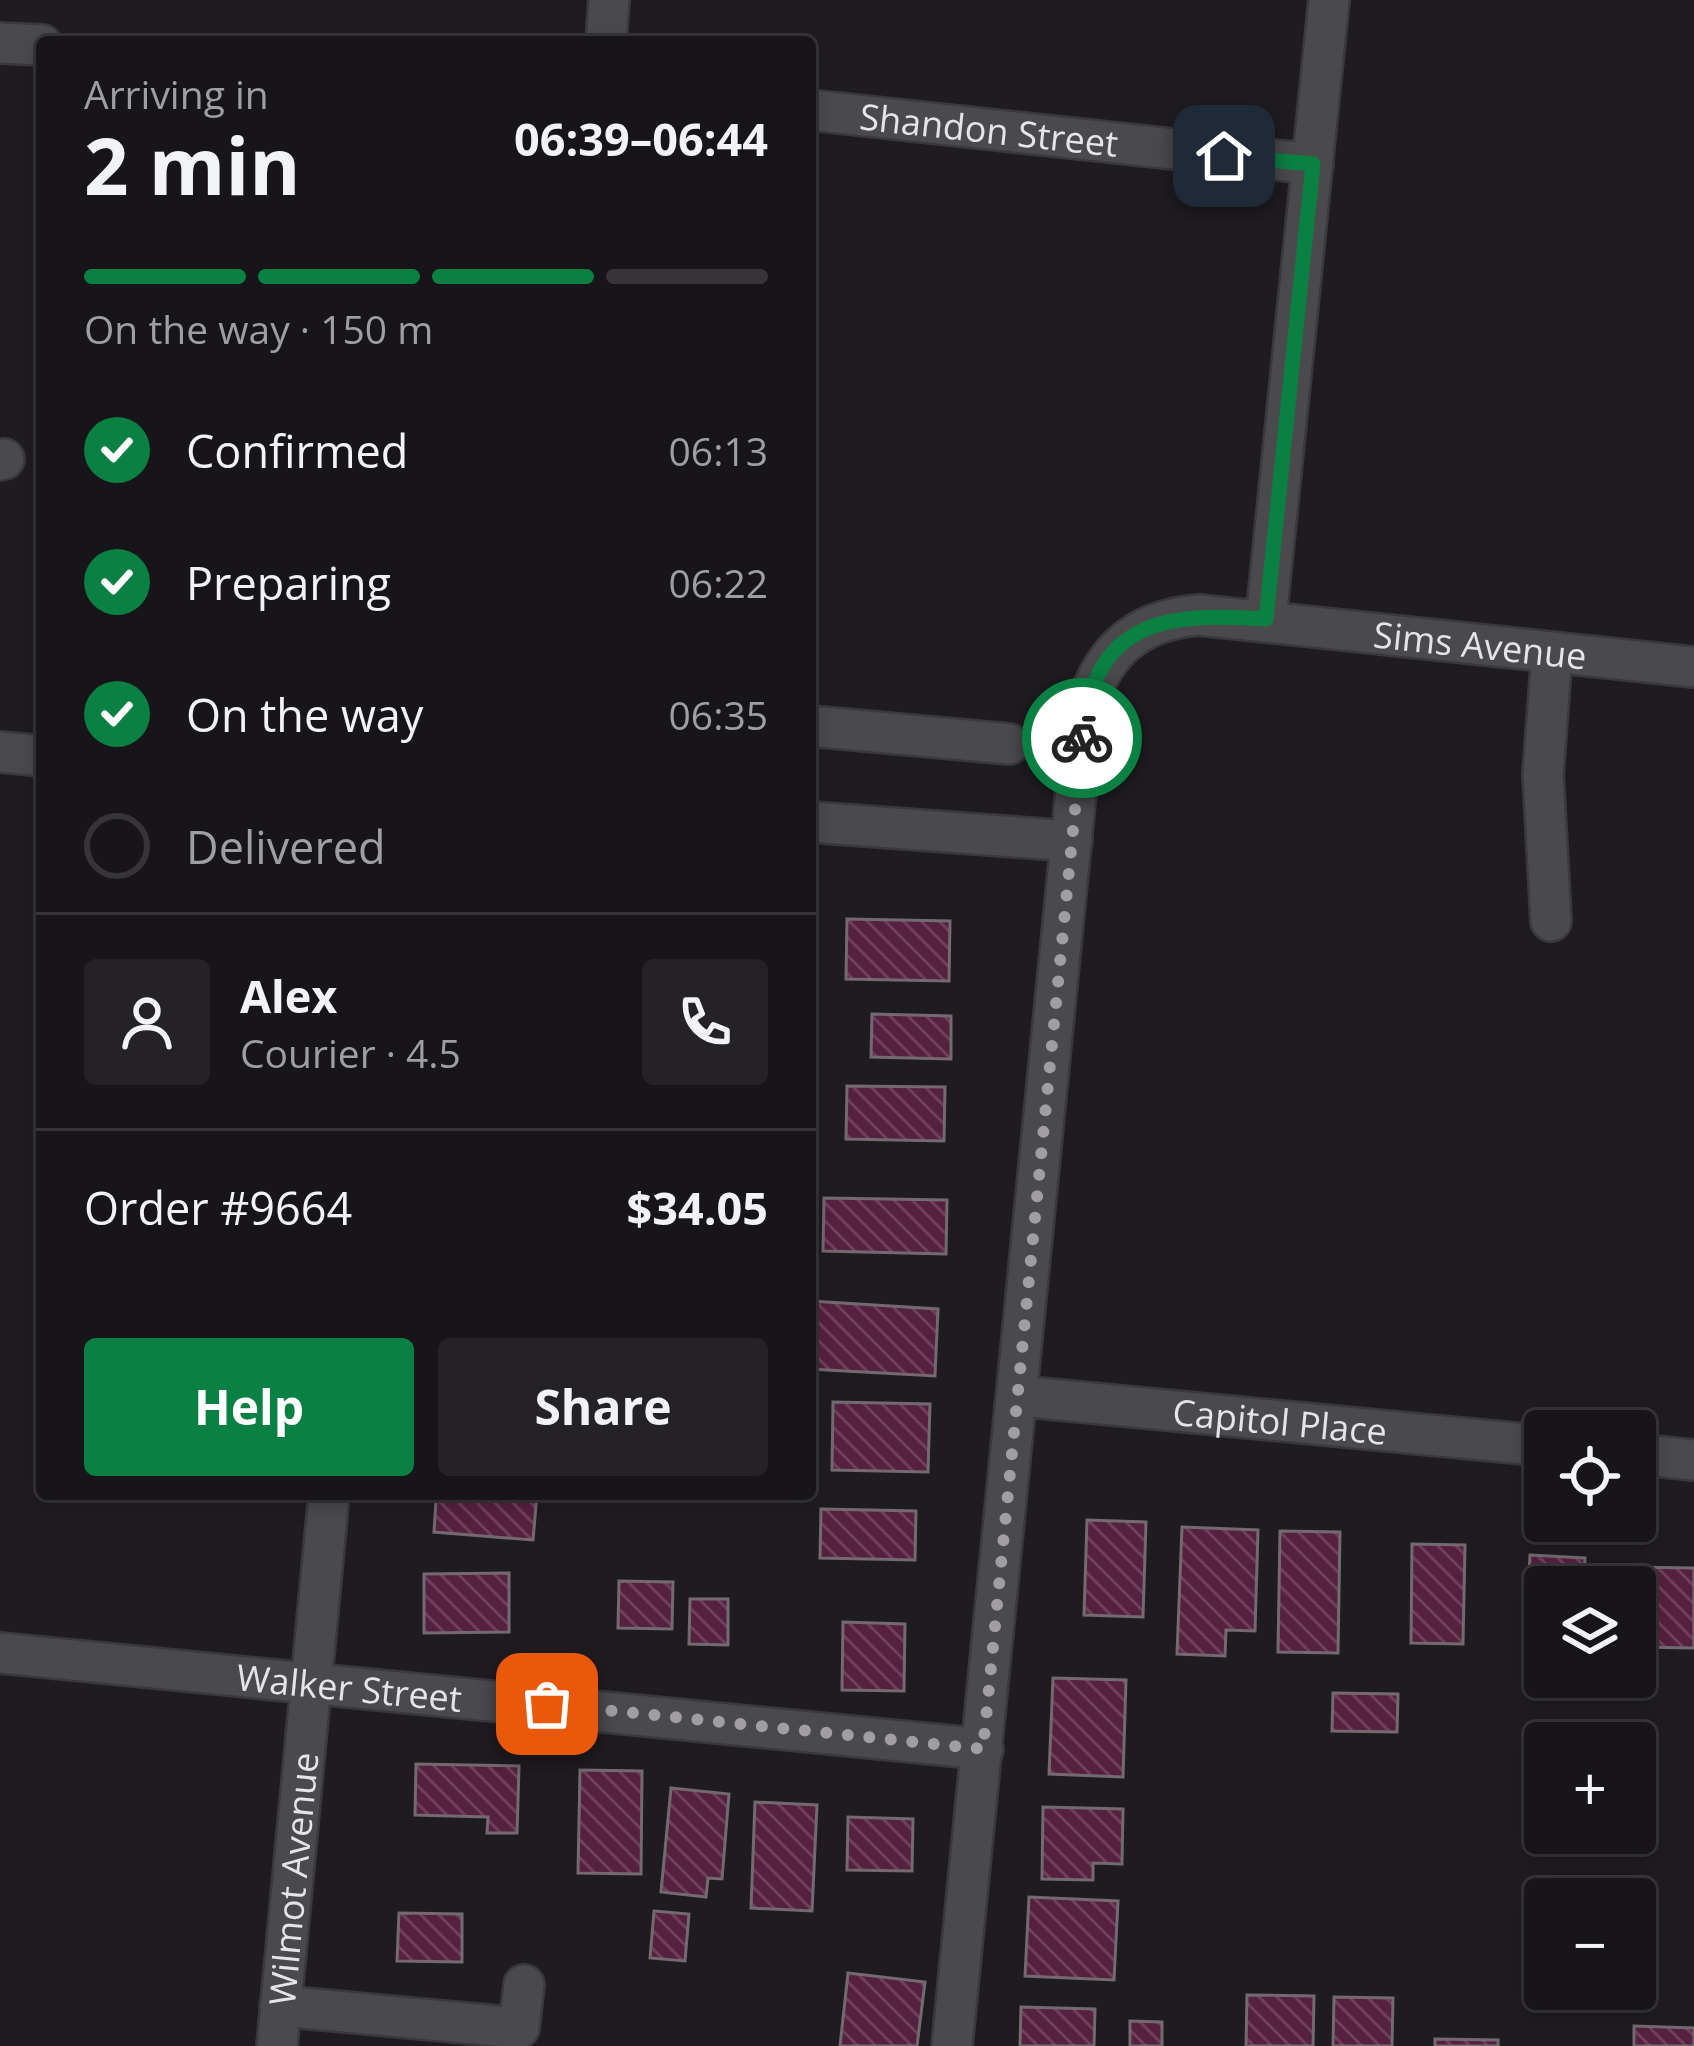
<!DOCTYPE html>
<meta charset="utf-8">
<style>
body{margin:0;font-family:"Open Sans",sans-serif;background:#242226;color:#f1f3f6;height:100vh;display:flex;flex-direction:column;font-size:45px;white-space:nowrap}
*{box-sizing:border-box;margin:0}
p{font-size:39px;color:#9e9fa2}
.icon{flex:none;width:66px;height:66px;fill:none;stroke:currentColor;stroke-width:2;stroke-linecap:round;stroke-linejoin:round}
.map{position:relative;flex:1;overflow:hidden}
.drawer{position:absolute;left:36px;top:36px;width:780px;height:1464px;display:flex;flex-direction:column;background:#171519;border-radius:12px;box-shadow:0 6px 18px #0003,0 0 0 3px #363438}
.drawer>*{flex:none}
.fabs{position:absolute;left:1524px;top:1410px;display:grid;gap:24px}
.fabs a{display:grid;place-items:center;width:132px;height:132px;border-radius:12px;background:#171519;box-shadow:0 6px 18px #0003,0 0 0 3px #363438;font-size:60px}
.pin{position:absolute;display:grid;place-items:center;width:102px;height:102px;color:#fff;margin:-51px;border-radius:24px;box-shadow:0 6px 18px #0006}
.courier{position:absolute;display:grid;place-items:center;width:120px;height:120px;margin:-60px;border:9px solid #0b8043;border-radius:50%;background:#fff;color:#222;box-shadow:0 3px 15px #0007}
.head em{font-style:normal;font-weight:700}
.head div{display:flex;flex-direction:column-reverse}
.head{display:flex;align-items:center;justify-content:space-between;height:204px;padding:0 48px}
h1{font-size:78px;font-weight:700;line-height:90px}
.bar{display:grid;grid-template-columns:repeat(4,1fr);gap:18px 12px;align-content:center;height:144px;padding:0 48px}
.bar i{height:15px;border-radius:9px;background:#363438}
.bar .active{background:#0b8043}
.bar p{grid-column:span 4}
.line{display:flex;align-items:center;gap:30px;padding:0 48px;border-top:3px solid #363438}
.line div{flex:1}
.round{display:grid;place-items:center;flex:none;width:126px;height:126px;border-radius:12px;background:#242226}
ol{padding:0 48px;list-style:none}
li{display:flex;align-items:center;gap:36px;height:132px}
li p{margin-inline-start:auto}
li .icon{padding:12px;border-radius:50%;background:#0b8043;color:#fff;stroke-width:4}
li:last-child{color:#9e9fa2}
li i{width:66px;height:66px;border:6px solid #363438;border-radius:50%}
.button{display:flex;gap:24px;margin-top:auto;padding:24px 48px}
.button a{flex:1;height:138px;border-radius:12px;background:#0b8043;color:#fff;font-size:48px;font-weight:700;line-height:138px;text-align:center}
.button a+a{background:#242226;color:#f1f3f6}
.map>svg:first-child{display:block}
.building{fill:url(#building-back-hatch);stroke:#726a6e;stroke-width:3}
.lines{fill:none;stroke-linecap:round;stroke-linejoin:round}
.minor-casing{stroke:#3b383d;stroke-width:44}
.minor{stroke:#4a4a4d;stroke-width:39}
.done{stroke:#a09ea2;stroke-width:12;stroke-dasharray:0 21.6}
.route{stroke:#0b8043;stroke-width:15}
.labels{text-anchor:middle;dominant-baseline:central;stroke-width:10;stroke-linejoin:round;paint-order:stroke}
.street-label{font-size:36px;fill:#e6e4e7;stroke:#1f1c21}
</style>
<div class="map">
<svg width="1694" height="2046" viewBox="0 0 1694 2046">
<defs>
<pattern id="building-back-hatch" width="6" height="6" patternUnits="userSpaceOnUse" patternTransform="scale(3)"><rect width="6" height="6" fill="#56203f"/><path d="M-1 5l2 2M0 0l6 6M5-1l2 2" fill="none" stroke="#6e405b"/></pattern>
</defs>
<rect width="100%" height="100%" fill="#1f1c21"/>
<g class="building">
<polygon points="847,919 950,921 949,981 846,979"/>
<polygon points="872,1014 951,1016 951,1059 871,1057"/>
<polygon points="847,1086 945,1087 944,1141 846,1139"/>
<polygon points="824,1198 947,1200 946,1254 823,1251"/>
<polygon points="810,1301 938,1309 935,1376 810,1369"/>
<polygon points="833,1402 930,1404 928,1472 832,1470"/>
<polygon points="448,1494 537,1494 533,1540 434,1532 436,1500 447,1501"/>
<polygon points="821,1509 916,1511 915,1560 820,1558"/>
<polygon points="1087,1520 1146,1522 1143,1617 1084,1615"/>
<polygon points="1182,1527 1258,1530 1255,1631 1226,1630 1225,1656 1177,1654"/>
<polygon points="1280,1531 1340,1532 1338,1653 1278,1652"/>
<polygon points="1412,1544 1465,1545 1463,1644 1411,1643"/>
<polygon points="1530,1555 1585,1558 1584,1587 1545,1587 1545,1676 1524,1674"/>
<polygon points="1627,1567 1694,1568 1694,1648 1635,1647 1635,1587 1627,1587"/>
<polygon points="509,1573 509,1632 424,1633 424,1574"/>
<polygon points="619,1581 673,1582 672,1629 618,1628"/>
<polygon points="690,1599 728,1599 728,1645 689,1644"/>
<polygon points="843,1622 905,1624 904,1691 842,1690"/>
<polygon points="1053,1678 1126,1680 1123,1777 1049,1774"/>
<polygon points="1333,1693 1398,1694 1397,1732 1332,1731"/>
<polygon points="416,1764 519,1766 517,1833 487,1833 488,1817 415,1815"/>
<polygon points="580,1770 642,1771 641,1874 578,1873"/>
<polygon points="671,1788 729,1794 722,1879 708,1878 706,1897 661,1892"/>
<polygon points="755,1802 817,1805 812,1911 751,1908"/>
<polygon points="1043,1807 1123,1809 1122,1864 1093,1863 1093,1880 1042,1879"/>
<polygon points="848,1817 913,1819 912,1871 847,1870"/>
<polygon points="1029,1897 1118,1901 1114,1980 1025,1976"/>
<polygon points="654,1911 689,1914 685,1961 650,1958"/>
<polygon points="399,1913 462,1914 462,1962 397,1961"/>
<polygon points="848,1973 925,1982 917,2046 840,2046"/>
<polygon points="1247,1995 1314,1996 1313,2046 1246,2046"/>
<polygon points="1334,1997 1393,1998 1392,2046 1333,2046"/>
<polygon points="1021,2007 1095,2009 1094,2046 1020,2046"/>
<polygon points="1130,2021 1162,2022 1162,2046 1130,2046"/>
<polygon points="1634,2026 1694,2028 1694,2046 1634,2046"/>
<polygon points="1435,2039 1498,2040 1498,2046 1435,2046"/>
</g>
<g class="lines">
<defs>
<g id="minor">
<polyline points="606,42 609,0"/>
<polyline points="0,43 42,45"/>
<path id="s1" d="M810,110L1313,164"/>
<polyline points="0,460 4,459"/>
<polyline points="1266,619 1329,0"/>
<polyline points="810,726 1009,744"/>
<polyline points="0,752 42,756"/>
<polyline points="810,822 1072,841"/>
<polyline points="1551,921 1543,774 1552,653"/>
<path id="s2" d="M1017,1396L1545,1446"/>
<polyline points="1635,1454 1694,1460"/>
<path id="s3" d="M0,1653L983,1749"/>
<polyline points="280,2006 519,2028 524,1985"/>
<path id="s4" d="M277,2046L329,1494"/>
<path id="s5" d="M952,2046L1083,721C1097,657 1132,620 1199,615L1694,667"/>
</g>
</defs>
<use href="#minor" class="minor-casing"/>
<use href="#minor" class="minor"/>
</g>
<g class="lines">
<polyline class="done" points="547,1704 983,1749 1082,738"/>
<path class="route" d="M1082,738C1093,620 1166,612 1266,619L1313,164L1224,156"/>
</g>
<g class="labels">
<g class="street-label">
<text stroke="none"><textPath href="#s1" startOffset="180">Shandon Street</textPath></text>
<text stroke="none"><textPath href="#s5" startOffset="1785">Sims Avenue</textPath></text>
<text stroke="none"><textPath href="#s2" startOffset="264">Capitol Place</textPath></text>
<text stroke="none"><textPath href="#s3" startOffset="351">Walker Street</textPath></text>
<text stroke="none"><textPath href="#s4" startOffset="168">Wilmot Avenue</textPath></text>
</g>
</g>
</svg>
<div class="fabs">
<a><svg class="icon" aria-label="locate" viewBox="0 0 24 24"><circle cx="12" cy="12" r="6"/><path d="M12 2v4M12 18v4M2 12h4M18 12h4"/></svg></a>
<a><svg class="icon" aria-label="layers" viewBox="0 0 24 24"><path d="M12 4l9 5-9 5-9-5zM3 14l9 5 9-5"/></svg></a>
<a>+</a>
<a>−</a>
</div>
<div class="pin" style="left:547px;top:1704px;background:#ea580c"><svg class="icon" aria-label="bag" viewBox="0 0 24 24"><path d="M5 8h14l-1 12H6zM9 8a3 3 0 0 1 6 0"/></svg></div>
<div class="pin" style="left:1224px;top:156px;background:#1f2937"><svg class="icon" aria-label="home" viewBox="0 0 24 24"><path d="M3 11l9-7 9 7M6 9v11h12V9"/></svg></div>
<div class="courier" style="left:1082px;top:738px"><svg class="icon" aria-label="bike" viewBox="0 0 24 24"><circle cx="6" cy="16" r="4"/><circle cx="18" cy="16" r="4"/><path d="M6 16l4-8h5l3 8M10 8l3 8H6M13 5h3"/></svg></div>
<section class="drawer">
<div class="head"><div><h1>2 min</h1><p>Arriving in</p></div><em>06:39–06:44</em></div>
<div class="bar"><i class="active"></i><i class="active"></i><i class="active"></i><i></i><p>On the way · 150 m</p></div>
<ol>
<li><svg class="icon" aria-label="check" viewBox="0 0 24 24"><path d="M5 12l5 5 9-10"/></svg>Confirmed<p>06:13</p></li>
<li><svg class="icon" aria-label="check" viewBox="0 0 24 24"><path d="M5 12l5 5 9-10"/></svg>Preparing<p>06:22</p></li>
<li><svg class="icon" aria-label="check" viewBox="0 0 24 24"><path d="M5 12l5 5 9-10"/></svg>On the way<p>06:35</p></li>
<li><i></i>Delivered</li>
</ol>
<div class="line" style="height:216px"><a class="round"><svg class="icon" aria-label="person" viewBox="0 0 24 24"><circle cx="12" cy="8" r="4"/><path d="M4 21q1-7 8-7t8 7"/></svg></a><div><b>Alex</b><p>Courier · 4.5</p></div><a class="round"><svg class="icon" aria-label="phone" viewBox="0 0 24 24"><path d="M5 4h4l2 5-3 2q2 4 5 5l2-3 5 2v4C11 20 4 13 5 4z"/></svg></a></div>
<div class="line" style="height:156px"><div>Order #9664</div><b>$34.05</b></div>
<div class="button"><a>Help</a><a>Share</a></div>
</section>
</div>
